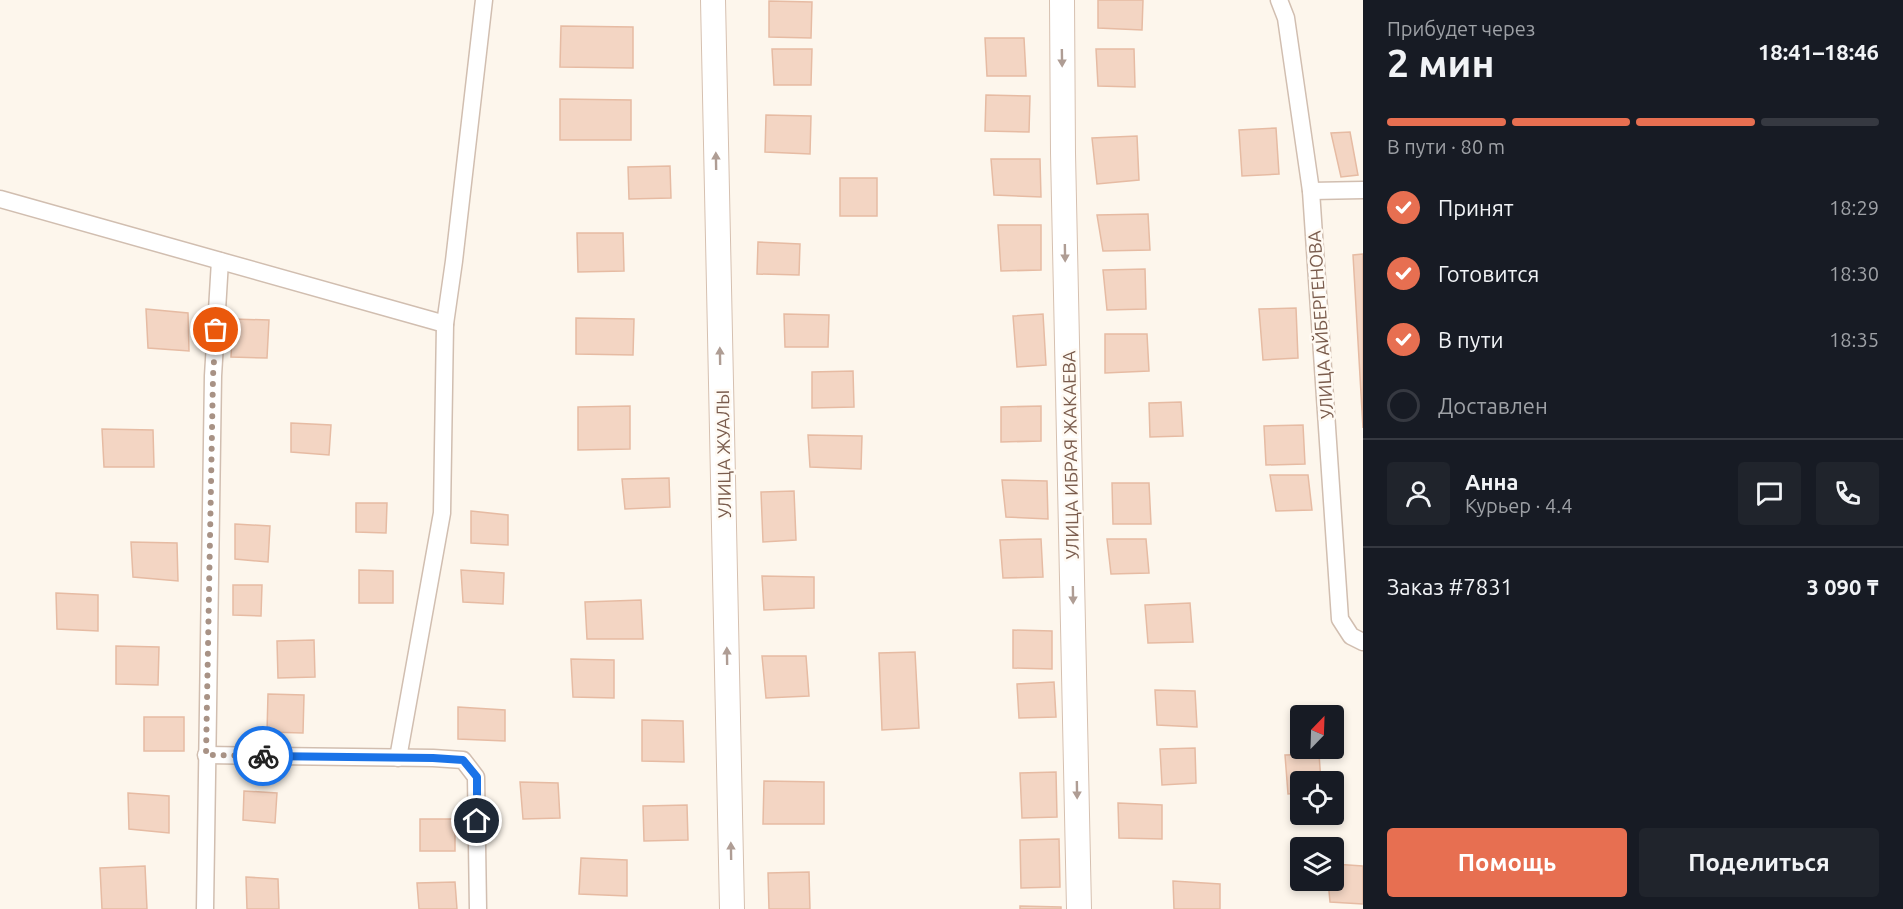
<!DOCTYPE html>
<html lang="ru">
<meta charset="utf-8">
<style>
body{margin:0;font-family:Ubuntu,sans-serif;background:#20242c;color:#f1f3f6;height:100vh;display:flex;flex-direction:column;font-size:22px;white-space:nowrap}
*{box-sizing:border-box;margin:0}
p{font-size:20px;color:#9ea1a6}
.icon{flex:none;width:33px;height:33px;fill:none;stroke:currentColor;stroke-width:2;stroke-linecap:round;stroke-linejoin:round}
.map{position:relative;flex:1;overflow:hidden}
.drawer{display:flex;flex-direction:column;background:#171b24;width:540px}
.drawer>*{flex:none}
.needle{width:39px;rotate:23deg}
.controls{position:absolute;left:1290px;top:705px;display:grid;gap:12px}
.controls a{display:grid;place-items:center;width:54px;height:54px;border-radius:6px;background:#171b24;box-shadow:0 3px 9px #0003;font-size:30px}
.pin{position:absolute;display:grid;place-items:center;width:51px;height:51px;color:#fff;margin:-26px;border:3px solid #fff;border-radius:50%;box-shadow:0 2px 6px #0007}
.courier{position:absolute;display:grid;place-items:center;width:60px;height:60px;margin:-30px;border:4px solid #1a73e8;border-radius:50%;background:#fff;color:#222;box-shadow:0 2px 8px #0007}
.headline em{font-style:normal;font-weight:700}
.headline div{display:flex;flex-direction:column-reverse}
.headline{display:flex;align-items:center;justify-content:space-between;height:102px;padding:0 24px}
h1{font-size:39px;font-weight:700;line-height:45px}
.bar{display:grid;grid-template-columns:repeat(4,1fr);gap:9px 6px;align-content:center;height:72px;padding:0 24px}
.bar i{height:8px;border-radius:4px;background:#363941}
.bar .active{background:#e76f51}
.bar p{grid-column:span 4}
.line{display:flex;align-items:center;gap:15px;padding:0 24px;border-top:2px solid #363941}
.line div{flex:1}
.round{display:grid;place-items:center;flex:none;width:63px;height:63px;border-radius:6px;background:#20242c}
ol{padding:0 24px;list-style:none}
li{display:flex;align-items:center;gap:18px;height:66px}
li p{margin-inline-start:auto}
li .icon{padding:6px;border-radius:50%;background:#e76f51;color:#fff;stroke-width:4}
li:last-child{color:#9ea1a6}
li i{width:33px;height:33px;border:3px solid #363941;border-radius:50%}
.primary-button{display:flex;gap:12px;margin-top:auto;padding:12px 24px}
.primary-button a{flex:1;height:69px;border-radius:6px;background:#e76f51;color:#fff;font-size:24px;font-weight:700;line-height:69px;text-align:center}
.primary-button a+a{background:#20242c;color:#f1f3f6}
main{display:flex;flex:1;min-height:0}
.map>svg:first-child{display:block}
.building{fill:#f3d5c3;stroke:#e6bba3;stroke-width:1.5}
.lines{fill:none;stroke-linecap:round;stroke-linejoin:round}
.street-casing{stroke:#d1beb0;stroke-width:19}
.secondary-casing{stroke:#d6c0b0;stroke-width:26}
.street{stroke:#fff;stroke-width:16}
.secondary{stroke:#fff;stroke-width:24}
.oneway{fill:#af9d94}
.done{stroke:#a89285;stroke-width:6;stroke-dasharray:0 10.8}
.route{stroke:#1a73e8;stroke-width:8}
.labels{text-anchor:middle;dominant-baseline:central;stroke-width:5;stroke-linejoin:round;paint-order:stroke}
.street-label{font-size:18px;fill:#7a5c4d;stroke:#fffaf3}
</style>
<main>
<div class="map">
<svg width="1363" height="909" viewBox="0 0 1363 909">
<rect width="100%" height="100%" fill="#fdf6ec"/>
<g class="building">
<polygon points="1098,0 1143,0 1142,30 1098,28"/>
<polygon points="769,1 812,2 811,38 769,37"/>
<polygon points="561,26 633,27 633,68 560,67"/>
<polygon points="985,38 1024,38 1026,76 987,76"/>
<polygon points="772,49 812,49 811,85 774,85"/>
<polygon points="1096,49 1134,49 1135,87 1098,86"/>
<polygon points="986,95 1030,96 1029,132 985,131"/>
<polygon points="560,99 631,100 631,140 560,140"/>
<polygon points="766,115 811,116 810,154 765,152"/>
<polygon points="1276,128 1279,174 1242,176 1239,130"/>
<polygon points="1350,132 1358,175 1341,177 1331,133"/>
<polygon points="1137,136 1139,180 1097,184 1092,138"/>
<polygon points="991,159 1040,159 1041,197 994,195"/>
<polygon points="670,166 671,198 629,199 628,167"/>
<rect x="840" y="178" width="37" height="38"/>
<polygon points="1148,214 1150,250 1103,251 1097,215"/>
<polygon points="998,225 1041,225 1041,270 1001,271"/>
<polygon points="577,233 623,233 624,271 578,272"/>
<polygon points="758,242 800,244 799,275 757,274"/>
<polygon points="1363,254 1363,428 1353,255"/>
<polygon points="1145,269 1146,309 1107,310 1103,270"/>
<polygon points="1296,308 1298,358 1263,360 1259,309"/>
<polygon points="146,309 188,313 189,351 148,348"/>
<polygon points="784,314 829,315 828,347 785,347"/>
<polygon points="1043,314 1046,365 1017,367 1013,316"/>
<polygon points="576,318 634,319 633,355 576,354"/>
<polygon points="233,319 269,320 267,358 231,357"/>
<polygon points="1105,334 1147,334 1149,371 1105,373"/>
<polygon points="853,371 854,407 812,408 812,372"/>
<polygon points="1181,402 1183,436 1150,437 1149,403"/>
<polygon points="630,406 630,449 578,450 578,407"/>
<polygon points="1041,406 1041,441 1001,442 1001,407"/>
<polygon points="291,423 331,425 329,455 291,452"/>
<polygon points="1303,425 1305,464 1266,465 1264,426"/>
<polygon points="102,429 153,430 154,467 104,467"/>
<polygon points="808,435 862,436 861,469 810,467"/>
<polygon points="1270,475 1308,475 1312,510 1276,511"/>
<polygon points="669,478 670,507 625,509 622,479"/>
<polygon points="1002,480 1047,481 1048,519 1006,517"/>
<polygon points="1112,483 1149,483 1151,524 1113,524"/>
<polygon points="794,491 796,540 763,542 761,492"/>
<polygon points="356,503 387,503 386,533 356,532"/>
<polygon points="471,511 508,515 508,545 471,543"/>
<polygon points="235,524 270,526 268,562 235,559"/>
<polygon points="1041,539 1043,577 1003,578 1000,540"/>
<polygon points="1107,539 1146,539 1149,573 1111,574"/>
<polygon points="131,542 177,543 178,581 133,577"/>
<polygon points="359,570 393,571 393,603 359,603"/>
<polygon points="461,570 504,573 503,604 463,602"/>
<polygon points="762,576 814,577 814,608 764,610"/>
<polygon points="233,585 262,585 261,616 233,615"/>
<polygon points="56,593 98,595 98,631 57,629"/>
<polygon points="641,600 643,639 587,639 585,602"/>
<polygon points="1190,603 1193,642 1148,643 1145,605"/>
<polygon points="1013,630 1052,631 1052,669 1013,668"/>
<polygon points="314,640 315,677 278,678 277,641"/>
<polygon points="116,646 159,647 158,685 116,684"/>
<polygon points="915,652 919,728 882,730 879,653"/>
<polygon points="762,656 806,656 809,696 766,698"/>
<polygon points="571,659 614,660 614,698 573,697"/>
<polygon points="1054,682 1056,717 1019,718 1017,684"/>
<polygon points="1155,690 1195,691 1197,727 1157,725"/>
<polygon points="268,694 304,695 303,733 267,732"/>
<polygon points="458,707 505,710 505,741 458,739"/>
<rect x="144" y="717" width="40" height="34"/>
<polygon points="642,720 683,721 684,762 642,761"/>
<polygon points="1195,748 1196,783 1162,785 1160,749"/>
<polygon points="1319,754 1321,782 1300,782 1300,793 1288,794 1285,755"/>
<polygon points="1056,772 1057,817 1022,818 1020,773"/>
<polygon points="764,781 824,782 824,824 763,824"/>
<polygon points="520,782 558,783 560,818 523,819"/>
<polygon points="244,791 277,793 275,823 243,820"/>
<polygon points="128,793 169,796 169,833 129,829"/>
<polygon points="1118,803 1162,805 1162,839 1119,838"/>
<polygon points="687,805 688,840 644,841 643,806"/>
<rect x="420" y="819" width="35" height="32"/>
<polygon points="1059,839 1060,887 1021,888 1020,840"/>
<polygon points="581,858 627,860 627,896 579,894"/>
<polygon points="1334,864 1363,866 1363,904 1330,902 1328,880 1334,880"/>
<polygon points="145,866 147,909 102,909 100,868"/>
<polygon points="809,872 810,909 769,909 768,873"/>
<polygon points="246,877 278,879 279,909 247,909"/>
<polygon points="1173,881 1220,884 1220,909 1174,909"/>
<polygon points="455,882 457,909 419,909 417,883"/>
<polygon points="1020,906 1061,907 1061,909 1020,909"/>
</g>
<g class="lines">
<defs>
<g id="street">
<polyline points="1279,0 1286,18 1311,191 1340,619 1351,636 1363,642"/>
<polyline points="1311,191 1363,190"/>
<polyline points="0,199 445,324"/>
<polyline points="206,755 433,758 463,760 476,777 478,909"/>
<polyline points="398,758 442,513 445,324 454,261 484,0"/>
<polyline points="205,909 213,376 220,261"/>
</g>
<g id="secondary">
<polyline points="713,0 732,909"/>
<polyline points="1062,0 1063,153 1079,909"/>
</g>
</defs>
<use href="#street" class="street-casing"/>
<use href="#secondary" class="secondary-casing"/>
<use href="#street" class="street"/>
<use href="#secondary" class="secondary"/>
</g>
<defs><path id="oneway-solid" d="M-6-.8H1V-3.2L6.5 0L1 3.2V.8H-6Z" transform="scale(1.5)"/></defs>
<g class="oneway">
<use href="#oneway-solid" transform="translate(1062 58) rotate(89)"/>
<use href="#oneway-solid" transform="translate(716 161) rotate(-91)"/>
<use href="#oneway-solid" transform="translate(1065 253) rotate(89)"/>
<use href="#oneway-solid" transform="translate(720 356) rotate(-91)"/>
<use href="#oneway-solid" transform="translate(1073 595) rotate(89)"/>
<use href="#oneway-solid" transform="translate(727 656) rotate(-91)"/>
<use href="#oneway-solid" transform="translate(1077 790) rotate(89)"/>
<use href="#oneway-solid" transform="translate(731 851) rotate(-91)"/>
</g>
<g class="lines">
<polyline class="done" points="216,330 213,376 206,755 263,756"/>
<polyline class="route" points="263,756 433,758 463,760 477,777 477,821"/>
</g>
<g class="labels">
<g class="street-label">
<text transform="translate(1320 325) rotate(-94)">УЛИЦА АЙБЕРГЕНОВА</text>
<text transform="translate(723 454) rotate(-91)">УЛИЦА ЖУАЛЫ</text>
<text transform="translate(1070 455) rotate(-91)">УЛИЦА ИБРАЯ ЖАКАЕВА</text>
</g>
</g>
</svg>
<div class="controls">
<a><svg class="needle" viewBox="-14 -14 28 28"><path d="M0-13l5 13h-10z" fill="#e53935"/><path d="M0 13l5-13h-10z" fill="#9ea1a6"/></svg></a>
<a><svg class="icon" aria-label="locate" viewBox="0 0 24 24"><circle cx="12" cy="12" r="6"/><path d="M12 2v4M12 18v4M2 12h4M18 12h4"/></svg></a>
<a><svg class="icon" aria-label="layers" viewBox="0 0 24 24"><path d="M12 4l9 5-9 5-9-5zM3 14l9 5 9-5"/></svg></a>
</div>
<div class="pin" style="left:216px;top:330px;background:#ea580c"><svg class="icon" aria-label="bag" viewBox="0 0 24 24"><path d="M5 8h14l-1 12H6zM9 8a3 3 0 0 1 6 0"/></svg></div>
<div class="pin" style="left:477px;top:821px;background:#1f2937"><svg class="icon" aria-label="home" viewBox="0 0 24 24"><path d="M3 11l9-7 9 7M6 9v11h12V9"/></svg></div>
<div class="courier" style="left:263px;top:756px"><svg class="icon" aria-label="bike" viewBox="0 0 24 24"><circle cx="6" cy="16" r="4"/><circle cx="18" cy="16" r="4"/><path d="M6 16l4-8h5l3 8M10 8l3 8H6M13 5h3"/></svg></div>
</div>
<section class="drawer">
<div class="headline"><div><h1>2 мин</h1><p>Прибудет через</p></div><em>18:41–18:46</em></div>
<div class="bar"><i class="active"></i><i class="active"></i><i class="active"></i><i></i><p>В пути · 80 m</p></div>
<ol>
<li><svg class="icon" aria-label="check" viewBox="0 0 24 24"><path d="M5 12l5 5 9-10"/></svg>Принят<p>18:29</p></li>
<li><svg class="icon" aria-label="check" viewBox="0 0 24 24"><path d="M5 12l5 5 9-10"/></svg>Готовится<p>18:30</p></li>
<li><svg class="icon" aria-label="check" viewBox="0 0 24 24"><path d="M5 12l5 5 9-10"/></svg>В пути<p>18:35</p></li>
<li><i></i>Доставлен</li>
</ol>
<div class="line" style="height:108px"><a class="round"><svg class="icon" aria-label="person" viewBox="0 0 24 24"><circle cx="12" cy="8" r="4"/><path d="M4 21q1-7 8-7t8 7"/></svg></a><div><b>Анна</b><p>Курьер · 4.4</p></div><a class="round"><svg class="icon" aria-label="chat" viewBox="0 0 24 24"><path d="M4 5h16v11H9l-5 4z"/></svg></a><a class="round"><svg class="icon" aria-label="phone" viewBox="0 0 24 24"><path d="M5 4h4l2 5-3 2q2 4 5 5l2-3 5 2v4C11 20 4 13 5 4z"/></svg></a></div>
<div class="line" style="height:78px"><div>Заказ #7831</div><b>3 090 ₸</b></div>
<div class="primary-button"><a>Помощь</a><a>Поделиться</a></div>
</section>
</main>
